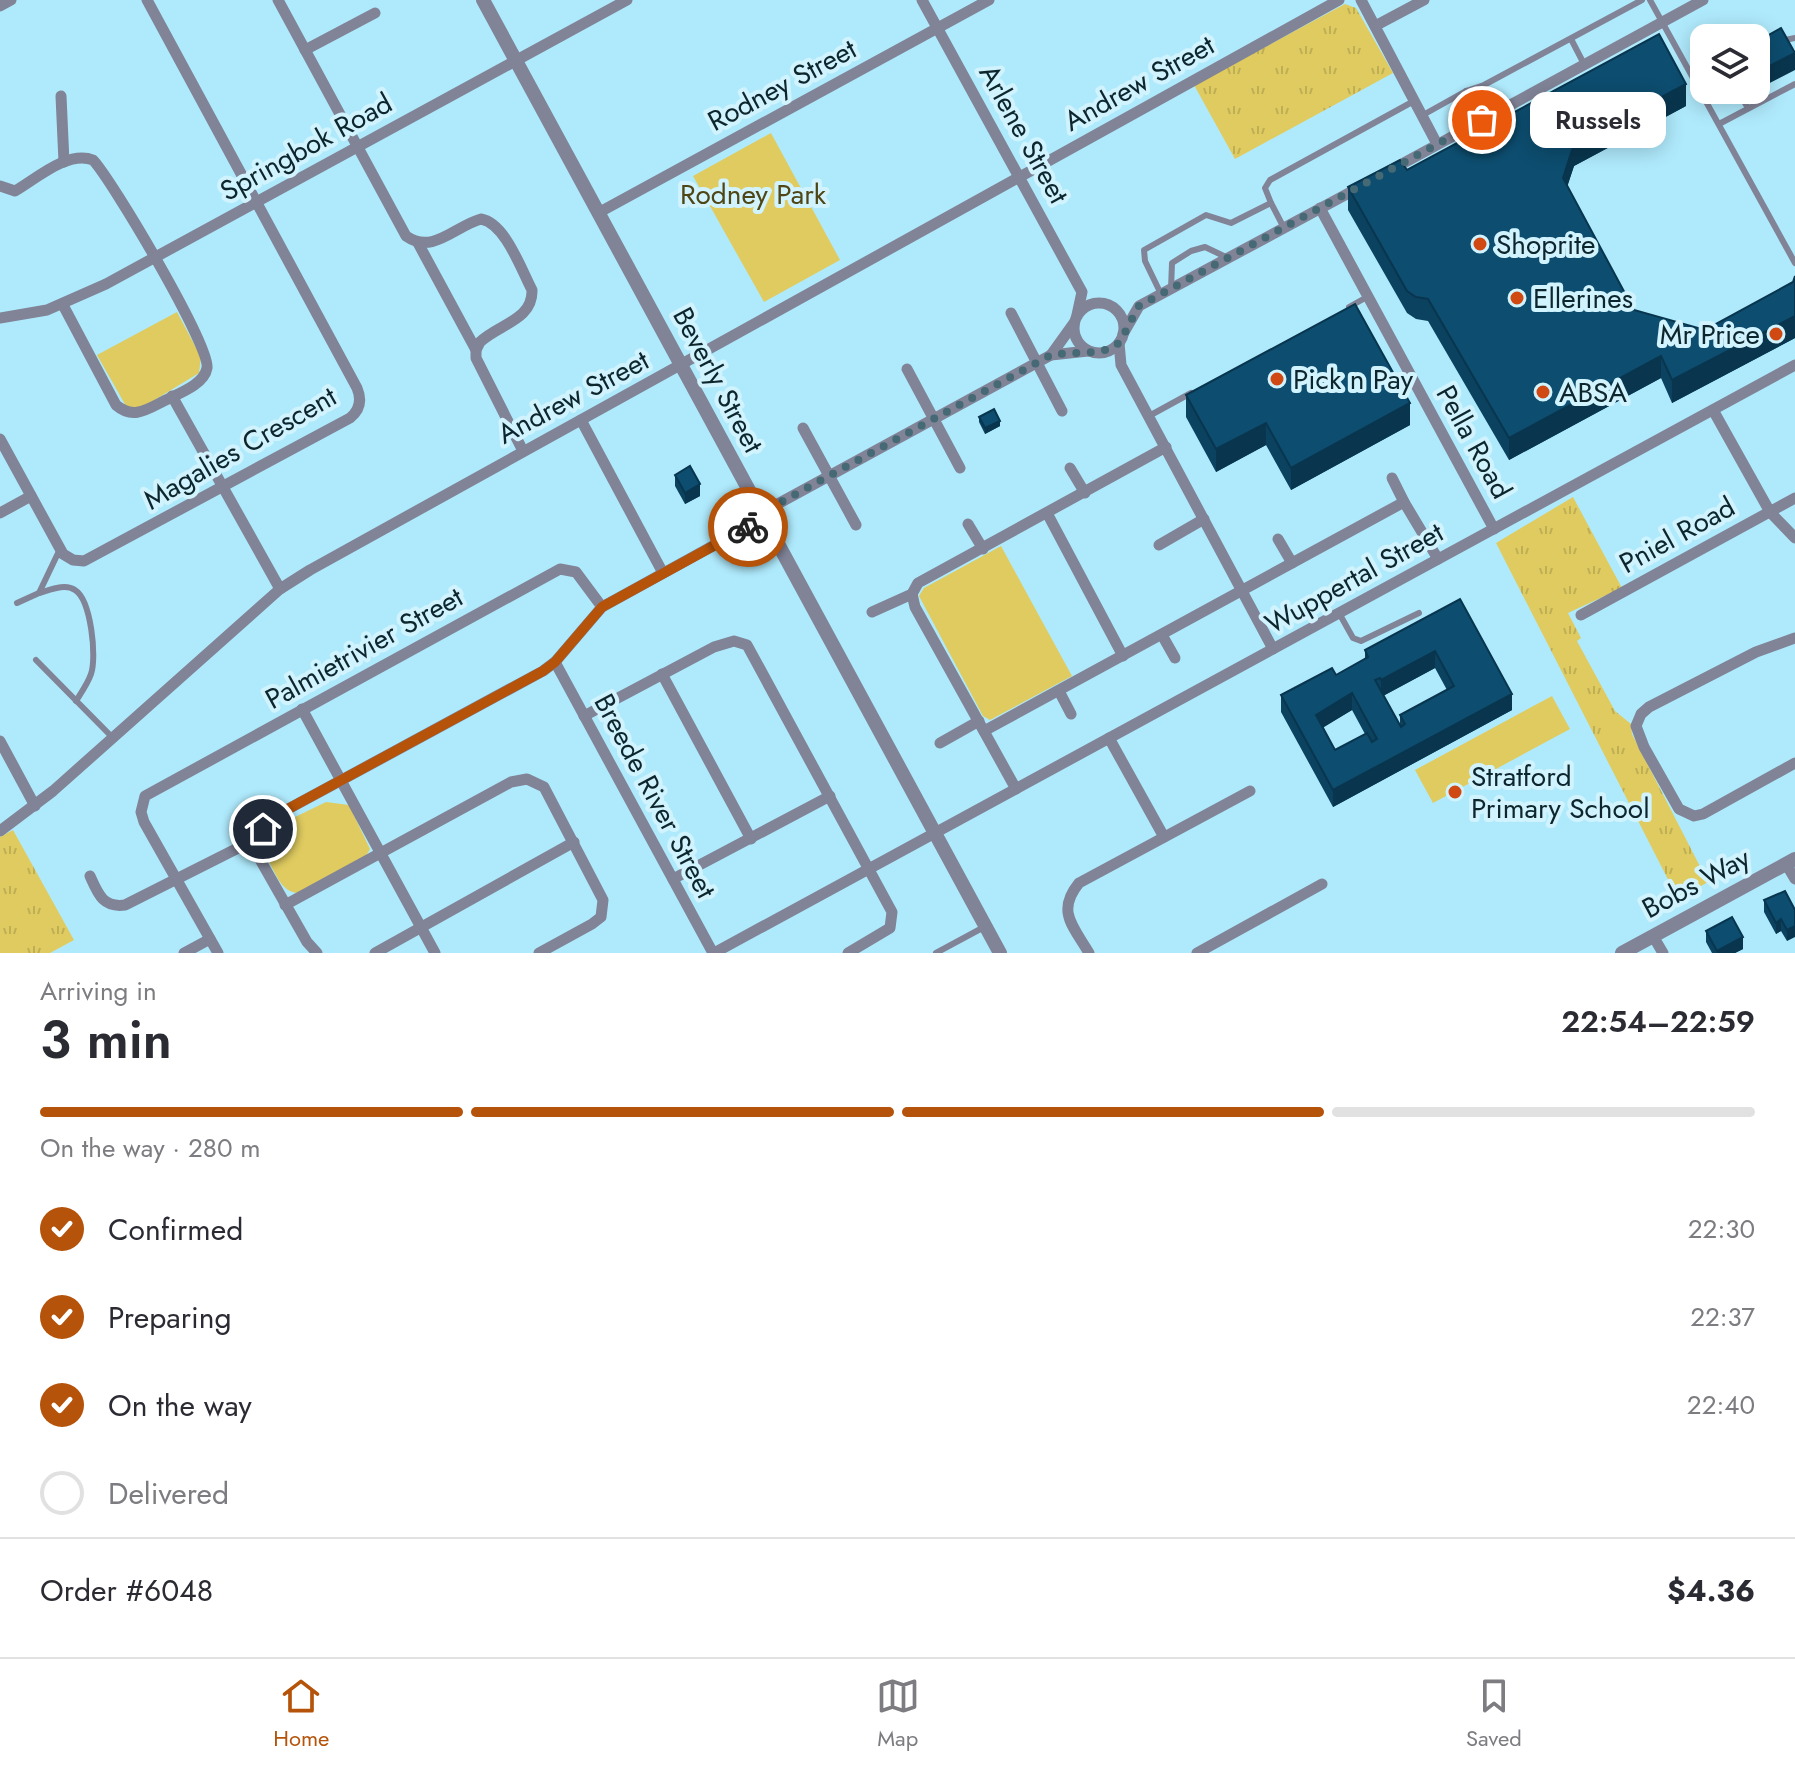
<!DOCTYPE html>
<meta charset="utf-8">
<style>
body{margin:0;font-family:Jost,sans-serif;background:#f7f7f7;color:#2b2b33;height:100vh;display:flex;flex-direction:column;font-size:30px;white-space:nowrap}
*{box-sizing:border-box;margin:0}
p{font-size:26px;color:#7c7c81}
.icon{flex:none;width:44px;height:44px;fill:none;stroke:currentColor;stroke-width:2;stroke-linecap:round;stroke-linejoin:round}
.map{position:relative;height:953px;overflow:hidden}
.side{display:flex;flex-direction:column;background:#fff;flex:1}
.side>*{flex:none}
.tools{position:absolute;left:1690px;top:24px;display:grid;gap:16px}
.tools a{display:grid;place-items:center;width:80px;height:80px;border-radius:16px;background:#fff;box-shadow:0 4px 20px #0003;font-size:40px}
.pin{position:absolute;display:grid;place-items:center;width:68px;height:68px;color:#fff;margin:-34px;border:4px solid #fff;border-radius:50%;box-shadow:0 2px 8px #0007}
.courier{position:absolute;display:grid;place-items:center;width:80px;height:80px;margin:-40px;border:6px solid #b45309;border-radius:50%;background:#fff;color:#222;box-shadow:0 2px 10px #0007}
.bubble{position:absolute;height:56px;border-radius:16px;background:#fff;box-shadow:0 4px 20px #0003;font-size:26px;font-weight:600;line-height:56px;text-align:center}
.head em{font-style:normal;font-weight:600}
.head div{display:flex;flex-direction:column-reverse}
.head{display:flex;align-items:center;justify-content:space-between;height:136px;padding:0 40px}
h1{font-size:52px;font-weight:600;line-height:60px}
.bar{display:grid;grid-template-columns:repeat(4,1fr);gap:12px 8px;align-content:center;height:96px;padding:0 40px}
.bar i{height:10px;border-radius:6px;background:#e1e1e2}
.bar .on{background:#b45309}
.bar p{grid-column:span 4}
.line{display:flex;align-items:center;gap:20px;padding:0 40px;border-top:2px solid #e1e1e2}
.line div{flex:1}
ol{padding:0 40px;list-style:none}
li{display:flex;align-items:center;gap:24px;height:88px}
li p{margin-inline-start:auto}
li .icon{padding:8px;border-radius:50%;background:#b45309;color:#fff;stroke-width:4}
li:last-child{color:#7c7c81}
li i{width:44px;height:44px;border:4px solid #e1e1e2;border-radius:50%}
.tabs{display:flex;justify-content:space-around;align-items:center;height:112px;border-top:2px solid #e1e1e2;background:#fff;font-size:22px;color:#7c7c81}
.tabs a{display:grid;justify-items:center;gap:4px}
.tabs .on{color:#b45309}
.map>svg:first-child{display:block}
.grass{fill:url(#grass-tufts)}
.park{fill:#dfcb60}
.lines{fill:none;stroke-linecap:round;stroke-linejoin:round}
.service{stroke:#818397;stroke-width:6}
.minor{stroke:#818397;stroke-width:11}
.tertiary{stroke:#818397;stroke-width:14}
.wall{fill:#0b425f;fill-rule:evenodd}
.shaded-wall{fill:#09364e}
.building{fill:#0d4d6f;stroke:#09364e;stroke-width:2;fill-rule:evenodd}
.done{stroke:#466a75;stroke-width:8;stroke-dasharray:0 14.4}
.route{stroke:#b45309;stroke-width:10}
.poi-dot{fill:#d04912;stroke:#d1f3fe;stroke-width:3}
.labels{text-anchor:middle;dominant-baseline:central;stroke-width:8;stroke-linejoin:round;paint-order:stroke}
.street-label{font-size:28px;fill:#0d252c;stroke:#d1f3fe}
.park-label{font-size:28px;fill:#4f4615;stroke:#d1f3fe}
.poi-label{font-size:28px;fill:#0d252c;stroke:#d1f3fe;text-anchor:start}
</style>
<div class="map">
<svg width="1795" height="953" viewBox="0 0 1795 953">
<defs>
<pattern id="grass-tufts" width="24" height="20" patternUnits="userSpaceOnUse" patternTransform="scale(2)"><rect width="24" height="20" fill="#dfcb60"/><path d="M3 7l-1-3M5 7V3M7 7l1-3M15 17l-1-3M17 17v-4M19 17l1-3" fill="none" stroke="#beae54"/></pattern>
</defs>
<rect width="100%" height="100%" fill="#afeafc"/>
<g class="grass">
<polygon points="1345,4 1356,8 1393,73 1235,159 1194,85"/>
<polygon points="1573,497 1622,588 1568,613 1581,638 1577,641 1615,711 1631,724 1632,734 1708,882 1678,899 1496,543"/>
<polygon points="13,830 74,940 50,953 0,953 0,837"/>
</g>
<g class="park">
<polygon points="771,133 840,260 764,302 693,176"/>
<polygon points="177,312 201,357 199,373 143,407 135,408 126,406 97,355"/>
<polygon points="1001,546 1072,676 990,720 983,716 919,596 924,588"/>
<polygon points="1552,696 1570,729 1433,803 1415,770"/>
<path d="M326,802L349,805L370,849L366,856L297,893C281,891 276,874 269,862L272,859L268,853L267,842L291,819Z"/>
</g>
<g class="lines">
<g class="service">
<polyline points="1650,0 1795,263"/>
<polyline points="1571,39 1584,64"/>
<polyline points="1780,41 1795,38"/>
<polyline points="1737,90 1748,108"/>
<polyline points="1466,91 1481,120"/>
<polyline points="1423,115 1466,91 1484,85 1642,0"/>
<polyline points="1719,124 1795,84"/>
<polyline points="1271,203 1265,188 1270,180 1414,101"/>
<polyline points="1171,289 1172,263 1191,251 1205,247 1228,258"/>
<polyline points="1161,294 1145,261 1144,250 1206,215 1231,223 1271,203 1284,228"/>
<polyline points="1349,307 1367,297"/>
<polyline points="1149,416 1191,393"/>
<path d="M39,593C50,590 65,583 75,590C91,600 97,657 91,674C88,683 81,693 76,701"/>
<polyline points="17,603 39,593 60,549"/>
<polyline points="1339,613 1353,638 1361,641 1419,613"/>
<polyline points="36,660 112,737"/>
<polyline points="936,953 986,926"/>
</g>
<g class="minor">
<path d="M278,0L406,236C433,255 455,226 481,219C505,223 521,269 532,290C533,320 499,324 480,342L476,350V358L523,451"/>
<polyline points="922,0 1082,292 1077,315"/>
<polyline points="1361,0 1437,144"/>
<polyline points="0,6 11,0"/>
<polyline points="1375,26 1424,0"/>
<polyline points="305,50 375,13"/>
<polyline points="61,96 64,162"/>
<polyline points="1389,171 1703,0"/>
<path d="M0,186L15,191C36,179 68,150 93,160C112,180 211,347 207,368C204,386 174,395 160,403C143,412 131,418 116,405L63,305"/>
<polyline points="1320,208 1494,529"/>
<polyline points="598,213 989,0"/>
<polyline points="418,243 476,350"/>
<circle cx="1099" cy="328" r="25"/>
<polyline points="1011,313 1062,411"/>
<polyline points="0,318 47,310 106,284 627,0"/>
<polyline points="1123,334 1139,306 1360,187"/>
<polyline points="1119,343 1121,365 1273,649"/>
<polyline points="1051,355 1074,323"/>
<polyline points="907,369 960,468"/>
<polyline points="172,396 280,589"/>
<polyline points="1713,410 1770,512 1795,538"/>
<polyline points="581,420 663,573"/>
<polyline points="803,428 856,525"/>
<path d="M0,439L63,554L73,560L84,561L350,418C360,410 362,400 357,388L147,0"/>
<polyline points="1070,468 1085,493"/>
<polyline points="1392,478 1404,502"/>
<polyline points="0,513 31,496"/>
<polyline points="1047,513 1123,656"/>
<polyline points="968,524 983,549"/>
<polyline points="1278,539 1292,563"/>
<polyline points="1159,545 1204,519"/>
<polyline points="912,594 915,607 1016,789"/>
<polyline points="872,612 912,594 918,583 1166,447"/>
<polyline points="1581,615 1795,498"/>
<polyline points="1162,635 1175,658"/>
<polyline points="1795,638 1756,652 1649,707 1641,714 1636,726 1644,747 1679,809 1694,816 1703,814 1795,763"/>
<polyline points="555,662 713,953"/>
<polyline points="662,674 751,839"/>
<polyline points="1059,691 1071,714"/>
<polyline points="302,709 435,953"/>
<polyline points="584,716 714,647 734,641 747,645 892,912 890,928 848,953"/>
<polyline points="984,731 1404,502 1438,559"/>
<polyline points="1109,738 1164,837"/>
<polyline points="0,741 35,806"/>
<polyline points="940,743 979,721"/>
<polyline points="0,831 53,791 280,589 310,570 1339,0"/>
<polyline points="250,842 307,942 317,953"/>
<polyline points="1786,864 1795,879"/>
<path d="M90,876C98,894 103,908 125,905L250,842L277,815L543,671L555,662L602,607L749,526L772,507L1051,355L1088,351"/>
<polyline points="673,879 830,796"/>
<polyline points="285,905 511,782 527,779 544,787 603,900 601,917 592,924 539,953"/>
<polyline points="1653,936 1663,953"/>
<polyline points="184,953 210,939"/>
<polyline points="218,953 144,822 141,812 145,796 560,569 576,572 602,607"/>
<polyline points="375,953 574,842"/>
<polyline points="714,953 1795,365"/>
<path d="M1089,953C1073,926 1056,911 1079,883L1250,791"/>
<polyline points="1197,953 1322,884"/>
</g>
<g class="tertiary">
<polyline points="483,0 1000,953"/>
<polyline points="1622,953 1795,859"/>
</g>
</g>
<g class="wall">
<polygon points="1686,106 1574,166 1567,186 1634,310 1705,330 1793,282 1795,276 1795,338 1672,403 1661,378 1509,460 1428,321 1416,319 1407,313 1348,210 1348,187 1407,170"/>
<polygon points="1186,395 1410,425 1291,490 1266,445 1216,472 1186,417"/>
<polygon points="979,417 1000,426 985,434 979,422"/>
<polygon points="675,475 700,496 685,504 675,486"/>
<path d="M1460,599L1512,710L1333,807L1281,712V695L1336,675L1365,659V650ZM1435,668L1447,690L1400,715V727L1383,696ZM1352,710L1365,734L1335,750L1323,727Z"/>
<polygon points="1764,900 1795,910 1787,941 1781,931 1776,934 1764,912"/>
<polygon points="1706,931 1743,949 1735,953 1712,953 1706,942"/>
</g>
<g class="shaded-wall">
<polygon points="1795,53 1795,70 1752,92 1752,90 1756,90 1756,73"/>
<polygon points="1686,84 1686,106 1574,166 1563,200 1563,178 1574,144"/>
<polygon points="1795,316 1795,338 1672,403 1672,380"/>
<polygon points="1661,356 1661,378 1509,460 1509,438"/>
<polygon points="1410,403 1410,425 1291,490 1291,468"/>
<polygon points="1000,421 1000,426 985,434 985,428"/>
<polygon points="1266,423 1266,445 1216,472 1216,449"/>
<polygon points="700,484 700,496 685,504 685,493"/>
<polygon points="1435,651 1435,668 1381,697 1381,680"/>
<polygon points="1352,693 1352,710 1316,732 1316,715"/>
<polygon points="1512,694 1512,710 1333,807 1333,790"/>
<polygon points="1781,919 1781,931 1776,934 1776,923"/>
<polygon points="1795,926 1795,937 1787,941 1787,930"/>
<polygon points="1743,937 1743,949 1735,953 1717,953 1717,951"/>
</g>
<g class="building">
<polygon points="1781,28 1795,53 1756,73 1756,42"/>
<polygon points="1659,34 1686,84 1574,144 1563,178 1634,310 1705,330 1793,282 1795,276 1795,316 1672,380 1661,356 1509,438 1428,299 1416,297 1407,291 1348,187 1400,160 1407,170"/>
<polygon points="1355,304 1410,403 1291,468 1266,423 1216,449 1186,395"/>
<polygon points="994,409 1000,421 985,428 979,417"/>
<polygon points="690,466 700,484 685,493 675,475"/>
<path d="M1460,599L1512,694L1333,790L1281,695L1332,668L1336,675L1368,657L1365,650ZM1435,651L1454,686L1400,715L1405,724L1401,727L1375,680L1380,678L1381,680ZM1352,693L1377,739L1372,742L1367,733L1335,750L1316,715Z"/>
<polygon points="1785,891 1795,910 1795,926 1787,930 1781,919 1776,923 1764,900"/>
<polygon points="1732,917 1743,937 1717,951 1706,931"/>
</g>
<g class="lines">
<path class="done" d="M748,527L772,507L1051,355C1071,351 1109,357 1120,341C1127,330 1132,318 1139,306L1482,120"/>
<polyline class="route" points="263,829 277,815 299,803 543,671 555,662 602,607 748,527"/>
</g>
<g class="poi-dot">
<circle cx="1480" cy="244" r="8"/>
<circle cx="1517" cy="298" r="8"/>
<circle cx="1776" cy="334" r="8"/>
<circle cx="1277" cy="379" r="8"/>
<circle cx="1543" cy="392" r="8"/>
<circle cx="1455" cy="792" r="8"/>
</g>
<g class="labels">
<g class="street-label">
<text transform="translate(1139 83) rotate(-29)">Andrew Street</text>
<text transform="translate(782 85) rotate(-28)">Rodney Street</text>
<text transform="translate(1024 134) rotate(61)">Arlene Street</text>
<text transform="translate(306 147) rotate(-29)">Springbok Road</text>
<text transform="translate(718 380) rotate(62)">Beverly Street</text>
<text transform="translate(573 397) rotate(-28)">Andrew Street</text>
<text transform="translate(1474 442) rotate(61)">Pella Road</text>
<text transform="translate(240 448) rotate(-30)">Magalies Crescent</text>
<text transform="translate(1677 535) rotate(-29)">Pniel Road</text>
<text transform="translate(1354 578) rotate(-29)">Wuppertal Street</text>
<text transform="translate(364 648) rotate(-29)">Palmietrivier Street</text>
<text transform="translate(655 796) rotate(62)">Breede River Street</text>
<text transform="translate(1696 883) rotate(-28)">Bobs Way</text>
</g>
<g class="park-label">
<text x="753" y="194">Rodney Park</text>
</g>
<g class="poi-label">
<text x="1496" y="244">Shoprite</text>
<text x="1533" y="298">Ellerines</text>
<text x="1760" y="334" text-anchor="end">Mr Price</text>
<text x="1293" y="379">Pick n Pay</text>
<text x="1559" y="392">ABSA</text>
<text x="1471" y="776">Stratford<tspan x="1471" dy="32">Primary School</tspan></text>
</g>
</g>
</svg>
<div class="tools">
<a><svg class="icon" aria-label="layers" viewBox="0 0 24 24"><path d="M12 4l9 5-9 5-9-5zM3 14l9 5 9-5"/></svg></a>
</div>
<div class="pin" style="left:1482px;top:120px;background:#ea580c"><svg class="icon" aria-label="bag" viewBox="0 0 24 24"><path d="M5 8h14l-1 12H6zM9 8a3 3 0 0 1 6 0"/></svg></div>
<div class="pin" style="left:263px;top:829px;background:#1f2937"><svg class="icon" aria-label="home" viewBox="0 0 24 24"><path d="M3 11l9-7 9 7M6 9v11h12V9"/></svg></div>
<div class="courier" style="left:748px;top:527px"><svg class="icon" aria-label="bike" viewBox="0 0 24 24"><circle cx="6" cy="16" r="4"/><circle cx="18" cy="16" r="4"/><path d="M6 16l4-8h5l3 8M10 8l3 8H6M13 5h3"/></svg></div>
<div class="bubble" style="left:1530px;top:92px;width:136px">Russels</div>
</div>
<section class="side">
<div class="head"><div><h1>3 min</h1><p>Arriving in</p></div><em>22:54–22:59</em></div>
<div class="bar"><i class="on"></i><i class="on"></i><i class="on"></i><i></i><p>On the way · 280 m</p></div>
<ol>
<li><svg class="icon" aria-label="check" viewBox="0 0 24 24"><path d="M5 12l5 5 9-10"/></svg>Confirmed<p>22:30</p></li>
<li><svg class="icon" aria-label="check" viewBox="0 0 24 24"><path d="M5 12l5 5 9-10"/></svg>Preparing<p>22:37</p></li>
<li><svg class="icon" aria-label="check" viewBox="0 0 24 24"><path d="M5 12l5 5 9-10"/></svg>On the way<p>22:40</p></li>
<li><i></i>Delivered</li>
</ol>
<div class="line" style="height:104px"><div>Order #6048</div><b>$4.36</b></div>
</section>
<nav class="tabs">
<a class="on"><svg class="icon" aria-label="home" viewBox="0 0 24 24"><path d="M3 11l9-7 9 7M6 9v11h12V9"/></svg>Home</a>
<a><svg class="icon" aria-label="map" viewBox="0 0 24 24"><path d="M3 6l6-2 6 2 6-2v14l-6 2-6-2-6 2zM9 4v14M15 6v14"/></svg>Map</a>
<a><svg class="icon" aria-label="saved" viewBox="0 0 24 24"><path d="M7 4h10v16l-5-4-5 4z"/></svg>Saved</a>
</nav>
